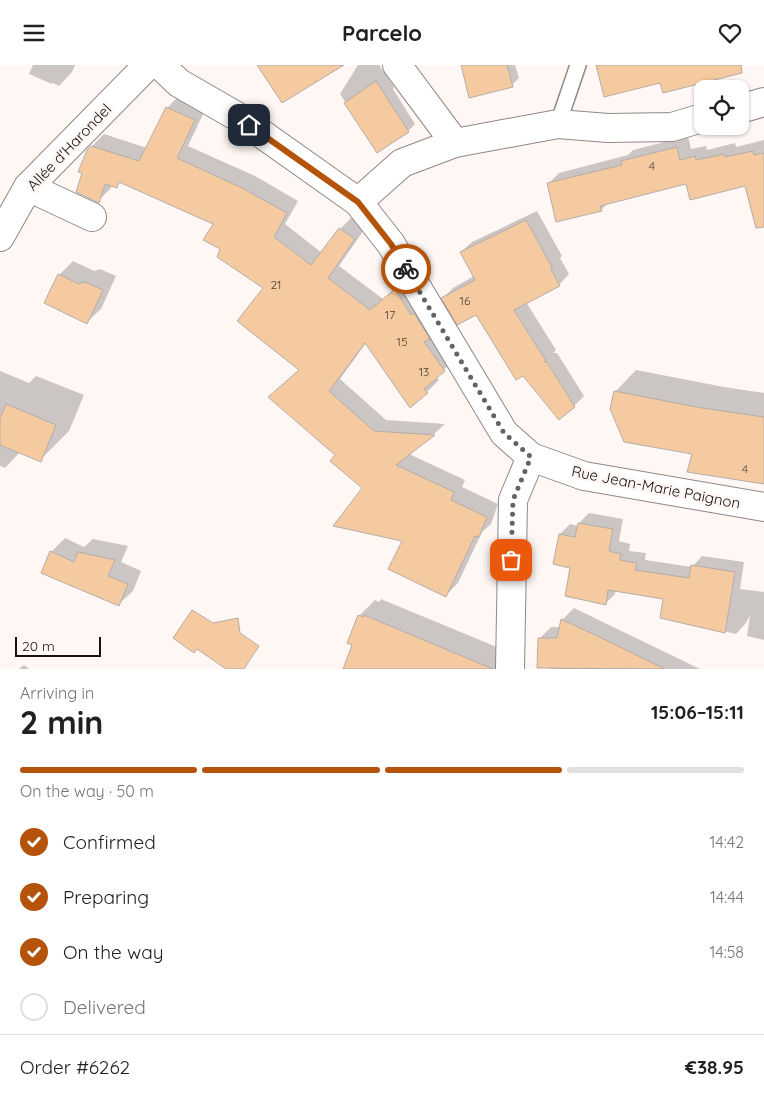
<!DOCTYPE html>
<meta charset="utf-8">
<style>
body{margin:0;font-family:Quicksand,sans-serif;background:#f2f2f2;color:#202124;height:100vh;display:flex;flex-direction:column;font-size:19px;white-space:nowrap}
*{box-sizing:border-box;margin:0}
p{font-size:16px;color:#757577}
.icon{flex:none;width:28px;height:28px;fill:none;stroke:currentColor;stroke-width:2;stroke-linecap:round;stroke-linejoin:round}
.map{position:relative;height:604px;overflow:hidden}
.panel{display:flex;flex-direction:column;background:#fff;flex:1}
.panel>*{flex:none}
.fabs{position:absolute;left:694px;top:15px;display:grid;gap:10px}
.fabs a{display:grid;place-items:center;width:55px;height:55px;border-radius:10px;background:#fff;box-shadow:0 1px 4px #0004;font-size:25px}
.scale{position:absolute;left:15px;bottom:12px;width:86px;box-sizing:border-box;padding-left:5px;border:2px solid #151211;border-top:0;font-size:14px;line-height:18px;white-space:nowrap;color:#151211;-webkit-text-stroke:4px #fef7f4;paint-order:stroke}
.pin{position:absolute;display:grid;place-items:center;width:42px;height:42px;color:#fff;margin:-21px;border-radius:10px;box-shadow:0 2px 8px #0006}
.courier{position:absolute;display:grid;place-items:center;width:50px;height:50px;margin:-25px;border:4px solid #b45309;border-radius:50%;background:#fff;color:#222;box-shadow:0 1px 6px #0007}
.summary em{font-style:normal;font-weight:700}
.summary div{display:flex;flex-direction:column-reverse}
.summary{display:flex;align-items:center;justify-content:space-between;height:85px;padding:0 20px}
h1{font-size:32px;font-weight:700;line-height:38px}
.bar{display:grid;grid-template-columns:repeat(4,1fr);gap:8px 5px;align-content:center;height:60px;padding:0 20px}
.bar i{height:6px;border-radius:4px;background:#e0e0e0}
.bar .active{background:#b45309}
.bar p{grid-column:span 4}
.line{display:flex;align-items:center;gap:12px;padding:0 20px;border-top:1px solid #e0e0e0}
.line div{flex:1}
ol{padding:0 20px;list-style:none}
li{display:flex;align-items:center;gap:15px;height:55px}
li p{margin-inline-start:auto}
li .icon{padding:5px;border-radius:50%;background:#b45309;color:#fff;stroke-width:4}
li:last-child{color:#757577}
li i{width:28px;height:28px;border:2px solid #e0e0e0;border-radius:50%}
header{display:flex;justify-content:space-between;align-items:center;height:65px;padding:0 20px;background:#fff;font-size:22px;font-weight:700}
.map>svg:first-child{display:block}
.shadow{fill:#0003}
.building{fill:#f6caa0;stroke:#b4ada8}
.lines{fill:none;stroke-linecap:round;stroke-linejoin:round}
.lane-casing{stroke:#908885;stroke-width:18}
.street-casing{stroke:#908885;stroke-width:30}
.lane{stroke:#fff;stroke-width:15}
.street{stroke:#fff;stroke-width:28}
.done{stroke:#676260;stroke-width:5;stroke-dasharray:0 9}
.route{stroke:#b45309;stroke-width:6}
.labels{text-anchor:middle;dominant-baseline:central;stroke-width:5;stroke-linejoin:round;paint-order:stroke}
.number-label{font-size:12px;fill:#4d4035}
.street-label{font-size:15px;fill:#151211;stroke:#fef7f4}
</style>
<header><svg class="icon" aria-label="menu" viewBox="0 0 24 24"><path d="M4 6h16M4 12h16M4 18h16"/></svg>Parcelo<svg class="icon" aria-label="heart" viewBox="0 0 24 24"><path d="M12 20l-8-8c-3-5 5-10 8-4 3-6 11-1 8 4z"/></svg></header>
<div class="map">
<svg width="764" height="604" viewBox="0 0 764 604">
<rect width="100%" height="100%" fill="#fef7f4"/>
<g class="shadow">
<polygon points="33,0 75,0 72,7 59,21 53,18 52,19 29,9"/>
<polygon points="358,0 379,0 394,22 393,24 415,59 408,66 377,86 340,29"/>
<polygon points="463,0 515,0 519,13 512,20"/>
<polygon points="179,31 206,43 188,81 255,111 298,136 285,159 322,188 340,164 352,152 366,162 339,201 383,234 407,213 456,293 436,312 439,315 427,327 366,278 340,314 386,355 445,359 434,369 409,389 465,415 462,422 498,439 491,459 482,467 458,518 446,530 337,390 270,332 300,304 265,222 214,159 121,116 116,121 112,120 110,124 98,136 88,85 104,69 147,83 167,43"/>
<polygon points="688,71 691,84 706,81 707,85 735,78 736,82 764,75 764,125 746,119 687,117 609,137 601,145 548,119 559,108 628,90 633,85"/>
<polygon points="537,146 562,191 560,193 569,209 559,220 526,237 556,285 553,288 557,288 584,331 574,341 476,248 443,233 453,223 474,211 461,187 472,177"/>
<polygon points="73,196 94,206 100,204 116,211 101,244 87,257 59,210"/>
<polygon points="636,305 724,322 764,328 764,417 694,388 615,327"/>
<polygon points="0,306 29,318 36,311 84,330 69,366 40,395 20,387 5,403 0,401"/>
<polygon points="589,448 623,454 619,476 630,479 629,486 646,488 645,495 692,502 702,491 744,497 740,524 764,527 764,575 747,571 750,550 746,558 736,569 662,552 665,533 616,525 615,529 605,539 572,502 560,469 570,459 578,461 579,458"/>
<polygon points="65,473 84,482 93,474 128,481 121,497 141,506 133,526 119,539 51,487"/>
<polygon points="381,534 504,585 502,604 344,604 354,580 359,551 375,535 379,537"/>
<polygon points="574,543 700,604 550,604 539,574 551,562 561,562 562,555"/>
<polygon points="24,600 29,604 19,604"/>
</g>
<g class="building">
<polygon points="257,0 344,0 282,38"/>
<polygon points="461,0 507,0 513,22 469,33"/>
<polygon points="596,0 741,0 742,8 663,28 660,18 604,32"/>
<polygon points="376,16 409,67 377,88 344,38"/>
<polygon points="166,42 195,55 177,93 242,123 287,148 274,172 311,200 339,163 355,174 328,213 370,245 395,224 411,250 414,248 430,274 424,277 445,306 424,324 428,328 410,343 365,278 329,326 374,366 435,370 396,400 454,427 451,435 487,452 479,472 475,471 446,532 388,504 402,476 333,461 362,423 330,396 335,390 268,332 299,305 237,256 263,223 217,192 220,184 203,175 213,159 119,117 117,123 105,119 99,138 76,127 82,108 78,107 87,85 91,81 139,96"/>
<polygon points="677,82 680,95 695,91 696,95 724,89 725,92 753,86 754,90 764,88 764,162 756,163 745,121 690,135 686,119 600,141 602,146 556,157 547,118 622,100 621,96"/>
<polygon points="526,155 552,202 551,204 560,221 514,245 546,296 544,297 547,297 575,342 559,355 523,311 516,315 476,250 457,260 441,233 475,215 460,187"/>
<polygon points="58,209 79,219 85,217 103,225 87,259 44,238"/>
<polygon points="614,326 702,343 764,352 764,419 687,407 692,389 624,377 610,344"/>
<polygon points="6,339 56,360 41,397 0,380 0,353"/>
<polygon points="578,458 613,464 609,486 621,489 620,495 637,498 635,505 689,513 691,500 735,507 725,568 660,553 663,534 608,525 606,540 565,531 570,503 553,499 559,469 575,472"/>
<polygon points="50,486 74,497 78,487 115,495 108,511 128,519 119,541 41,508"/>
<polygon points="192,545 213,558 238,553 240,568 259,581 244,604 226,604 197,584 194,588 173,573"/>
<polygon points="358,550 363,552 364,550 493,604 343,604 352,580 347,578"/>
<polygon points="561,554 593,569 665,604 537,603 538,573 557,573"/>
</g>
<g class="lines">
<defs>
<polyline id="lane" points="558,59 578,0"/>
<g id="street">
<polyline points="160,0 179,18 238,52 358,137 391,179 504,368 531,392 584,411 764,442"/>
<polyline points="397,0 455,78"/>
<polyline points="740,44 764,37"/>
<polyline points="28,122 92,152"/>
<polyline points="358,137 402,98 455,78 558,59 608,63 672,62 702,53"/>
<polyline points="0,172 28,122 148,0"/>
<polyline points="510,604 513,435 531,392"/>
</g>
</defs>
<use href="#lane" class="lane-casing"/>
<use href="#street" class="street-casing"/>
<use href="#lane" class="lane"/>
<use href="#street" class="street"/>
</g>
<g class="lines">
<polyline class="done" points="406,204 504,368 531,392 513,435 511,495"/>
<polyline class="route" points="249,60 358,137 391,179 406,204"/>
</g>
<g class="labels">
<g class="number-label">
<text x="652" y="100">4</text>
<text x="276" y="219">21</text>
<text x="465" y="235">16</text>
<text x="390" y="249">17</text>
<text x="402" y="276">15</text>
<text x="424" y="306">13</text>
<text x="745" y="403">4</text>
</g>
<g class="street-label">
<text transform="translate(69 82) rotate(-46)">Allée d'Harondel</text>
<text transform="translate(656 422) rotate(11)">Rue Jean-Marie Paignon</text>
</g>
</g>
</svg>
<div class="fabs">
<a><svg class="icon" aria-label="locate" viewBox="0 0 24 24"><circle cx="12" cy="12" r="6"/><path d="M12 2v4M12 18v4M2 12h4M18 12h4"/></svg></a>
</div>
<div class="scale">20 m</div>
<div class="pin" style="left:511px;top:495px;background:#ea580c"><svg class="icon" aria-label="bag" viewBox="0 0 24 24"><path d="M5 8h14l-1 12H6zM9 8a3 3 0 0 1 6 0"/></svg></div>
<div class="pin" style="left:249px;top:60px;background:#1f2937"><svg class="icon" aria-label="home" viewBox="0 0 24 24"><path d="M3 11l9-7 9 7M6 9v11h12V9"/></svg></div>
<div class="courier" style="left:406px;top:204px"><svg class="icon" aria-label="bike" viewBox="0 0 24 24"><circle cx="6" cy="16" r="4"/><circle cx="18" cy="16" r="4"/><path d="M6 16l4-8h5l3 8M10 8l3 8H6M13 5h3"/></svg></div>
</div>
<section class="panel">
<div class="summary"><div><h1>2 min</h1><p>Arriving in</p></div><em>15:06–15:11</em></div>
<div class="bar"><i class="active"></i><i class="active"></i><i class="active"></i><i></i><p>On the way · 50 m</p></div>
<ol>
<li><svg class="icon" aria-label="check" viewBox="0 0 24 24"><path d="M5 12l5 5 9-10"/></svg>Confirmed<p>14:42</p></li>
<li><svg class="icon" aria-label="check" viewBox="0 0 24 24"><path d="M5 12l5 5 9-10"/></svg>Preparing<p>14:44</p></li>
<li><svg class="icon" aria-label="check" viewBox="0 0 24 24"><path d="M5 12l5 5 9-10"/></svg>On the way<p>14:58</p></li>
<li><i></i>Delivered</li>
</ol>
<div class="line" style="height:65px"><div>Order #6262</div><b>€38.95</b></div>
</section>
